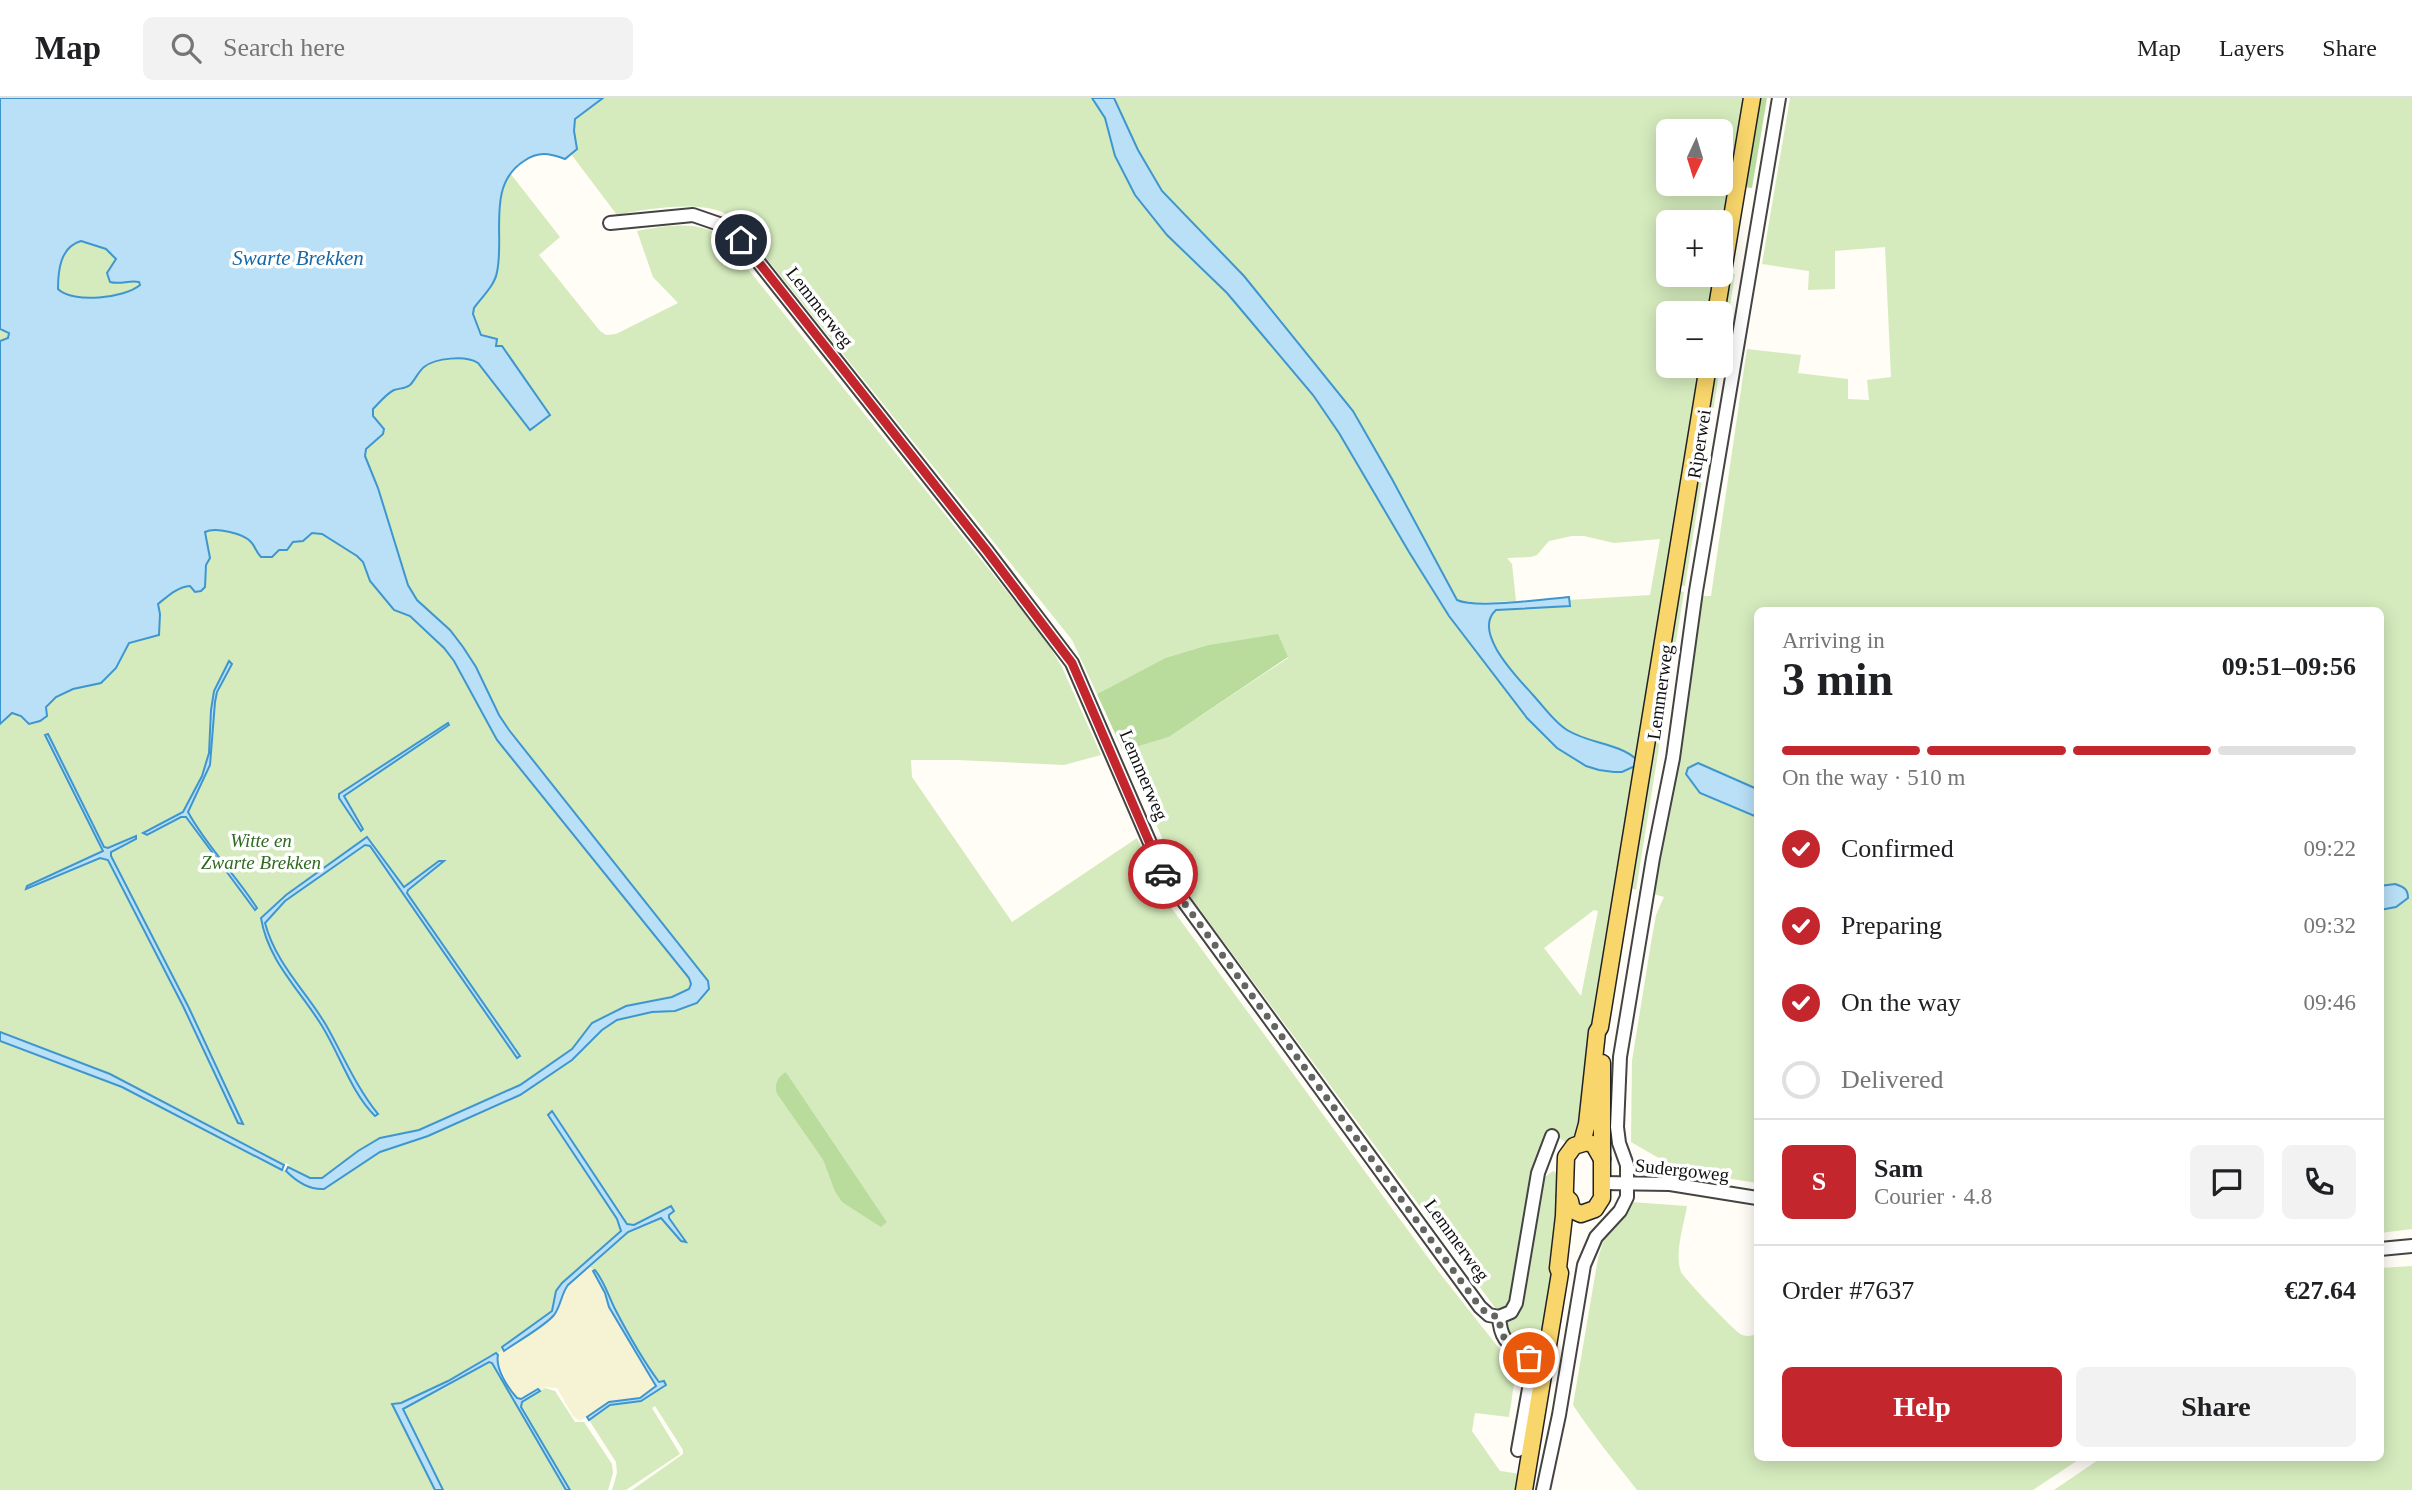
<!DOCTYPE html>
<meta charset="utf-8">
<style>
body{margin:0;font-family:"Times New Roman",serif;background:#f2f2f2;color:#202124;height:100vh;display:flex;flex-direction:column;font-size:26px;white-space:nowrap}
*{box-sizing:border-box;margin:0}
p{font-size:23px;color:#757577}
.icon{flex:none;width:38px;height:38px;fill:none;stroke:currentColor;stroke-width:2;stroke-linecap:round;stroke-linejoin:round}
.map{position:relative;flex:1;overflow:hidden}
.panel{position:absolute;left:1754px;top:509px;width:630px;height:854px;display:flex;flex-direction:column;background:#fff;border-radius:10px;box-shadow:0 4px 18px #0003}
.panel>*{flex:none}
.needle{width:46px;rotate:184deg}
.controls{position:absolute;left:1656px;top:21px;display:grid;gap:14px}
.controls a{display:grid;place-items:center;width:77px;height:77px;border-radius:10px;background:#fff;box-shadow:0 4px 18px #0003;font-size:35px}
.pin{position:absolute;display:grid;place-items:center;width:60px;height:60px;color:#fff;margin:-30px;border:4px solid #fff;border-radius:50%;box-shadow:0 2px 7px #0007}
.courier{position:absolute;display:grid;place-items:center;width:70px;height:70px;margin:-35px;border:5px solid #c4262e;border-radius:50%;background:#fff;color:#222;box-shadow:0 2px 9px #0007}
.overview em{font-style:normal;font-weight:700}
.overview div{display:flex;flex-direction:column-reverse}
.overview{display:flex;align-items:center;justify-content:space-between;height:119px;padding:0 28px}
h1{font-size:46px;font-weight:700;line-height:52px}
.bar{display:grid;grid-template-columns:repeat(4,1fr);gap:10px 7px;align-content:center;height:84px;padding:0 28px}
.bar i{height:9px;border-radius:5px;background:#e0e0e0}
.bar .current{background:#c4262e}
.bar p{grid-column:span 4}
.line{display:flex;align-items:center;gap:18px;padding:0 28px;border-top:2px solid #e0e0e0}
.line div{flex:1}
.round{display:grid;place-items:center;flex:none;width:74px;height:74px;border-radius:10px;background:#f2f2f2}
ol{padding:0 28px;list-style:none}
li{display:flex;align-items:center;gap:21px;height:77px}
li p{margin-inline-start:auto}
li .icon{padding:7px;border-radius:50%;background:#c4262e;color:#fff;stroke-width:4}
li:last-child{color:#757577}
li i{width:38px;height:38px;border:4px solid #e0e0e0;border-radius:50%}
.button{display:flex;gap:14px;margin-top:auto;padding:14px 28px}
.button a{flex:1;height:80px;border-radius:10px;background:#c4262e;color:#fff;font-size:28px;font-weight:700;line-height:80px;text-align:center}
.button a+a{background:#f2f2f2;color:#202124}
header{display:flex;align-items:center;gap:42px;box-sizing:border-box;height:98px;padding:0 35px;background:#fff;border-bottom:2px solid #e0e0e0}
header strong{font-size:33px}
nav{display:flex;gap:38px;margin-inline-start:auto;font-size:24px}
.search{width:490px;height:63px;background:#f2f2f2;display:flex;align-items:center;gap:18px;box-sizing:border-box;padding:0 24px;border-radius:10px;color:#757577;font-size:26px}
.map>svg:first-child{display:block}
.farmland{fill:#f6f3d4}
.green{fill:#d5ebbd;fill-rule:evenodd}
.forest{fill:#b9dc9c}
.water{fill:#b9e0f7;stroke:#3f96cf;stroke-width:2;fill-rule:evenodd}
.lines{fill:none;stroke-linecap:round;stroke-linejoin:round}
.minor-casing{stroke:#444;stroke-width:16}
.major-casing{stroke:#222;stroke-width:19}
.minor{stroke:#fff;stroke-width:12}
.major{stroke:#f9d66b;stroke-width:16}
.done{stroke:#646461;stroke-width:7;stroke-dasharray:0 12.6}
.route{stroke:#c4262e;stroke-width:9}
.labels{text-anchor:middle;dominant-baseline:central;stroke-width:7;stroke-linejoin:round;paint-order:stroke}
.street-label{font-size:19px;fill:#111;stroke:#fff}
.park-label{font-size:19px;font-style:italic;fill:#2f6b1f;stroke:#fff}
.water-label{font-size:21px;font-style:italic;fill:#1768a6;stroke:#fff}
</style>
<header>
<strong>Map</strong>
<div class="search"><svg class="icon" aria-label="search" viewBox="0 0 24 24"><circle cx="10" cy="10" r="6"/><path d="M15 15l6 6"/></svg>Search here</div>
<nav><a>Map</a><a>Layers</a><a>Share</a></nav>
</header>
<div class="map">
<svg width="2412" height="1392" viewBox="0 0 2412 1392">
<rect width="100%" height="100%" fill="#fffdf5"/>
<polygon class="farmland" points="590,1169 598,1179 609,1209 656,1288 640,1300 609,1304 580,1323 573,1318 557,1290 545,1289 540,1293 538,1291 521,1301 517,1300 510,1291 497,1261 497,1256 503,1251 504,1252 549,1222 556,1215 563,1193 568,1187"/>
<g class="green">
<path d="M0,0H1092L1105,20L1115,58L1153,120L1227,195L1313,297L1339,335L1449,518L1527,620L1557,650L1586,668L1614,674H1622L1635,668L1615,787L1583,1033L1568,1046L1551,1034L1512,1206L1499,1215L1186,793L1123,653L1169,639L1288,560L1278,537L1208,547L1165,560L1097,596L1072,542L747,136C740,128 733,119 722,114C696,103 645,111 617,117L571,56L541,55L504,72L468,217L477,225L473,216L474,210L497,177L501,97L510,75L560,139L539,157L600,233L606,237L616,236L678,205L653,179L637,133C665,128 700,121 723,140L1045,541L1062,569L1101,657L1064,667L957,662H911L912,679L1012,824L1137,740L1167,804L1438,1173L1510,1264L1517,1266L1509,1319L1475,1315L1472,1333L1500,1373L1521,1376L1518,1392H632L683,1356V1352L655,1308L652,1310L680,1356L626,1392H612L617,1375L616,1364L589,1322C596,1317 604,1308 613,1306C635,1299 645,1312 662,1284C653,1279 648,1267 642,1258C633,1244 624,1230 617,1215C608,1198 604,1181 590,1169L628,1134L659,1120H663L674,1134L668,1118L674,1113L671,1109L634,1127L627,1126L555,1016L549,1017L617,1121L621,1133L562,1185L552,1213L502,1249L503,1251L497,1256L490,1257L448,1283L401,1305L393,1306L435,1392H0V943L122,989L286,1073L305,1086H332L355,1068L380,1054L428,1038L520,997L572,962L602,932L617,922L652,914L675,913L697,905L709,891L708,883L509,632C491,606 482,576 464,550C449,529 427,515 411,495L445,548L693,881L689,891L672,899L626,908L572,951L520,987L419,1032L401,1038H387L358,1053L322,1080H310L288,1069L289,1067L286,1065L284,1067L110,976L0,934ZM485,239L497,241L496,248L502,249L550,316L530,332L478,265ZM1594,812L1598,813L1581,898L1544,850ZM786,974L887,1124L842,1104L835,1094L823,1062L777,996Z"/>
<path d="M1114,0H1745L1720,151V124H1668V177H1716L1710,215H1668V268H1701L1636,661C1618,645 1590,646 1567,632C1552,623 1541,606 1530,593C1516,577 1471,533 1496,512L1501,511L1569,508V502L1650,497L1660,441L1614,445L1584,438H1572L1549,443L1537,457L1531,459L1507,460L1512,466L1516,503L1470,505L1457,502L1392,381L1353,313L1270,208L1223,156L1194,128L1162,93L1138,52ZM1668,33H1720V86H1668Z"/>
<polygon points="1790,0 2412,0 2412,1131 2380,1135 2380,812 2387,812 2408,800 2408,794 2395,786 2380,788 2380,513 1757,513 1757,691 1698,665 1686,676 1700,695 1757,719 1757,1085 1681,1073 1631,1044 1632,963 1651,845 1656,817 1664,799 1654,796 1651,792 1701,498 1711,498 1747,251 1801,257 1798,275 1848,281 1848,301 1869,302 1867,282 1891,279 1885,149 1835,153 1835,191 1808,192 1809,173 1762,166"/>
<polygon points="1729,175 1735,176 1685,488 1677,487 1713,268 1720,268 1720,226"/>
<polygon points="1676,492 1684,494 1636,792 1628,789"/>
<path d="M1553,1073L1559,1076V1138L1539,1267C1524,1261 1513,1242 1503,1229L1512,1220L1542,1081Z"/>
<path d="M1631,1104L1687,1108C1684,1127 1674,1155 1681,1174C1684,1180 1735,1234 1742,1237C1748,1239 1752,1238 1757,1235V1360H2081L2033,1392H1637C1615,1364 1592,1336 1573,1307L1598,1160L1604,1141L1620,1124Z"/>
<polygon points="2412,1168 2412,1392 2054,1392 2101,1360 2380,1360 2380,1170"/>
<polygon points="487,1264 492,1265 566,1392 443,1392 404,1317 403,1310 446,1289"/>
<polygon points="545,1290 555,1293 575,1324 584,1324 612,1366 613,1375 608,1392 570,1392 564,1382 521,1309 522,1304"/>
</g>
<g class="forest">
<polygon points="1758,0 1767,0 1752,90 1743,89"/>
<polygon points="1278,536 1288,559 1169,639 1123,653 1097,596 1165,560 1208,547"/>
<path d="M786,974L887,1124L881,1129L842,1104L835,1094L823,1062L777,996C774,987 777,979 786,974Z"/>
</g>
<g class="water">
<path d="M0,0H603L575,21L574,33L577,51L565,61C549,55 538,53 524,63C486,87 505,138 497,174C495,187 482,199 474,210L473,216L481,237L497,241L496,248H502L550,317L530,332L478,265C466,257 435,260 424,269C418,274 415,282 410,287C405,291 400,290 394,292C386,296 379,305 373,311V318L384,331L383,336L366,351L365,358L378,390L408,487L417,502L450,532L463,549L476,569L499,617L509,632L708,883L709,891L697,905L675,913L652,914L617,922L602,932L572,962L520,997L428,1038L380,1054L324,1091C310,1092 296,1083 286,1073L288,1069L310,1080H322L358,1053L380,1040L419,1032L520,987L572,951L592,925L626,908L672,899L689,891L691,886L689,880L497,642L454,563L444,550L410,518L394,512L370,483L363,464L357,458L322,436L312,435L303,443L293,444L287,452H279L272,459H261C256,454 255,448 251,444C243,435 215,429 205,434L210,460L206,467L205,489L201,493L195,494L190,488C177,489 168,498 158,506L160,516L159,537L129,545L116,570L101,585L73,591L56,599L46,609L47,618L40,623L29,626L21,618L12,615L0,626V243L8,240L9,235L0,231ZM81,143L106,151L116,161L107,175L110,184C120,187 129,182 139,184L140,187C125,200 73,206 58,191C58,173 60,149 81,143Z"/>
<path d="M1092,0H1114L1138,52L1162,93L1244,178L1353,313L1392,381L1457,502C1476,511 1545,501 1569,499L1570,508L1496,512C1471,534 1519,581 1533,597C1544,609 1554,624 1567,632C1590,646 1618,645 1636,661L1635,668L1622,674H1614L1599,672L1586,668L1557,650L1527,620L1449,518L1409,454L1339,335L1313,297L1227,195L1167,137L1135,97L1115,58L1105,20Z"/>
<path d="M229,563L232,566L217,594L215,604L210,667L188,714C207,749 236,777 257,810L255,812L186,719H181L147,737L143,735L183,714L202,678L209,655L211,612L214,593Z"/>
<polygon points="448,625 449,627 344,698 363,731 361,733 339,700 339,696"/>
<polygon points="48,636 104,749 108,750 136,738 136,741 111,754 111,758 189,910 243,1026 238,1025 183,908 108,762 100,760 26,791 27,788 103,753 45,637"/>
<polygon points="1698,665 1757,691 1757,719 1700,695 1686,676 1688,670"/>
<path d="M367,739L404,789L439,763H444L408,792L407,795L520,958L517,960L370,748L365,747L285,803L265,825C276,866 305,892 326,927C343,957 356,989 378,1016L375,1018C351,994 340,957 322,928C300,892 268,863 261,820L286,797Z"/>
<path d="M2395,786C2404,789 2408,791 2408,800L2396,809L2380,812V788Z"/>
<polygon points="0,934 110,976 284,1067 282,1072 122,989 0,943"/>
<path d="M552,1013L627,1126L634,1127L671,1108L674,1113L669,1117V1120L686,1144L681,1143L661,1120L628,1134L568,1187C561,1196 561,1208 554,1217C545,1228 518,1243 504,1253L502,1249L552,1213L556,1193L562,1185L621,1133L617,1121L548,1017Z"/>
<path d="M595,1172C605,1185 608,1197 615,1211C628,1236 642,1261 659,1284L664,1283L666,1287L641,1303L610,1307L589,1322L587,1319L609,1304L640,1300L656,1288L609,1209L605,1195L593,1173Z"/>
<path d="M496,1255L498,1257C495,1270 508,1290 517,1300L521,1301L538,1291L540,1293L522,1304L521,1309L570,1392H566L492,1265L489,1264L403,1311L443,1392H435L392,1306L401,1305L448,1283Z"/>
</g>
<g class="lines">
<defs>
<g id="minor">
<path d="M610,125L693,117L725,128L741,142L987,453L1072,565L1163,775L1480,1209L1489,1217L1499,1219C1501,1247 1512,1246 1530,1262L1532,1274L1518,1352"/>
<polyline points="1602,1085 1670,1086 1757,1100"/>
<polyline points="2380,1151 2412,1148"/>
<polyline points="1499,1219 1511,1214 1516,1205 1538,1075 1552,1038"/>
<polyline points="1543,1392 1559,1317 1584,1167 1596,1139 1620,1113 1627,1099 1627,1067 1619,1045 1617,1029 1620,959 1653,760 1673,660 1696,493 1779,0"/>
</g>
<g id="major">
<polyline points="1716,215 1752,0"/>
<polyline points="1582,1044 1587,1026 1597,934 1600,929 1708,268"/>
<polyline points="1565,1098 1570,1103 1572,1112 1581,1116 1595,1111 1602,1100 1602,965"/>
<polyline points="1524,1392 1560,1175 1558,1170 1564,1118 1566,1059 1574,1048 1587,1044 1594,1047 1602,1061"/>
</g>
</defs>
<use href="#minor" class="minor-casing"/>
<use href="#major" class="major-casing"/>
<use href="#minor" class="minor"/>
<use href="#major" class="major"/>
</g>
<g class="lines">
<path class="done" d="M1163,776L1480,1209L1489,1217L1499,1219C1501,1244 1509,1247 1529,1260"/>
<polyline class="route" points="741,142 987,453 1072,565 1163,776"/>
</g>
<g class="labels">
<g class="street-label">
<text transform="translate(820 209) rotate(52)">Lemmerweg</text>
<text transform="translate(1699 346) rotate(-81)">Riperwei</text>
<text transform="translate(1660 594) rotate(-82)">Lemmerweg</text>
<text transform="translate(1144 677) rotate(67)">Lemmerweg</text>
<text transform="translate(1682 1072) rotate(6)">Sudergoweg</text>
<text transform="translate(1457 1142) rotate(54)">Lemmerweg</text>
</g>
<g class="park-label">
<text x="261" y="742">Witte en<tspan x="261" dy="22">Zwarte Brekken</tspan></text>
</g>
<g class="water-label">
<text x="298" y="160">Swarte Brekken</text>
</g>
</g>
</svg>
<div class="controls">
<a><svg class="needle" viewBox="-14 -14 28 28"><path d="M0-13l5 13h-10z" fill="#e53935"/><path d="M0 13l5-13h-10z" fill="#757577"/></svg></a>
<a>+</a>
<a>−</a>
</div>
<div class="pin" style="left:1529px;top:1260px;background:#ea580c"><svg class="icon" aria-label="bag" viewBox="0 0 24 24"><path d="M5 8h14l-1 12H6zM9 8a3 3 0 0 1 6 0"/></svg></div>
<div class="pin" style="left:741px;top:142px;background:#1f2937"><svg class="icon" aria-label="home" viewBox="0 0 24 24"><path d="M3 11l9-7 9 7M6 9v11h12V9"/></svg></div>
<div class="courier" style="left:1163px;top:776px"><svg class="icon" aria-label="car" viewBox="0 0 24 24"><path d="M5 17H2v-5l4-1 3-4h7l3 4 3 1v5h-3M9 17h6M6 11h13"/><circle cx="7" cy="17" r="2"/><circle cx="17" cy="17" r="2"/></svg></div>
<section class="panel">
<div class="overview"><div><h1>3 min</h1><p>Arriving in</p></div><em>09:51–09:56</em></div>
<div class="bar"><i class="current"></i><i class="current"></i><i class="current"></i><i></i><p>On the way · 510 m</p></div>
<ol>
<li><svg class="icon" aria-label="check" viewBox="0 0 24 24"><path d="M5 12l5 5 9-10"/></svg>Confirmed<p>09:22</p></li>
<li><svg class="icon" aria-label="check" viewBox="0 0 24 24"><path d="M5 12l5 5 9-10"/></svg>Preparing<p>09:32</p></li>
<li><svg class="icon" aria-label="check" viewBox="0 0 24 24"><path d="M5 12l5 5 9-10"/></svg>On the way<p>09:46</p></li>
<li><i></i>Delivered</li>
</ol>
<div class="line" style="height:126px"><b class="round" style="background:#c4262e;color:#fff">S</b><div><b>Sam</b><p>Courier · 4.8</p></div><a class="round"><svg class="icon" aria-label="chat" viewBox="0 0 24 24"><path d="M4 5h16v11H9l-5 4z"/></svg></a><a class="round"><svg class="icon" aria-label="phone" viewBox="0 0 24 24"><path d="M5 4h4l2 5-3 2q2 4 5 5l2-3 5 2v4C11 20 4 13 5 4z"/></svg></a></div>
<div class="line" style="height:91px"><div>Order #7637</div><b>€27.64</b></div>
<div class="button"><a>Help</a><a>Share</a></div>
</section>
</div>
